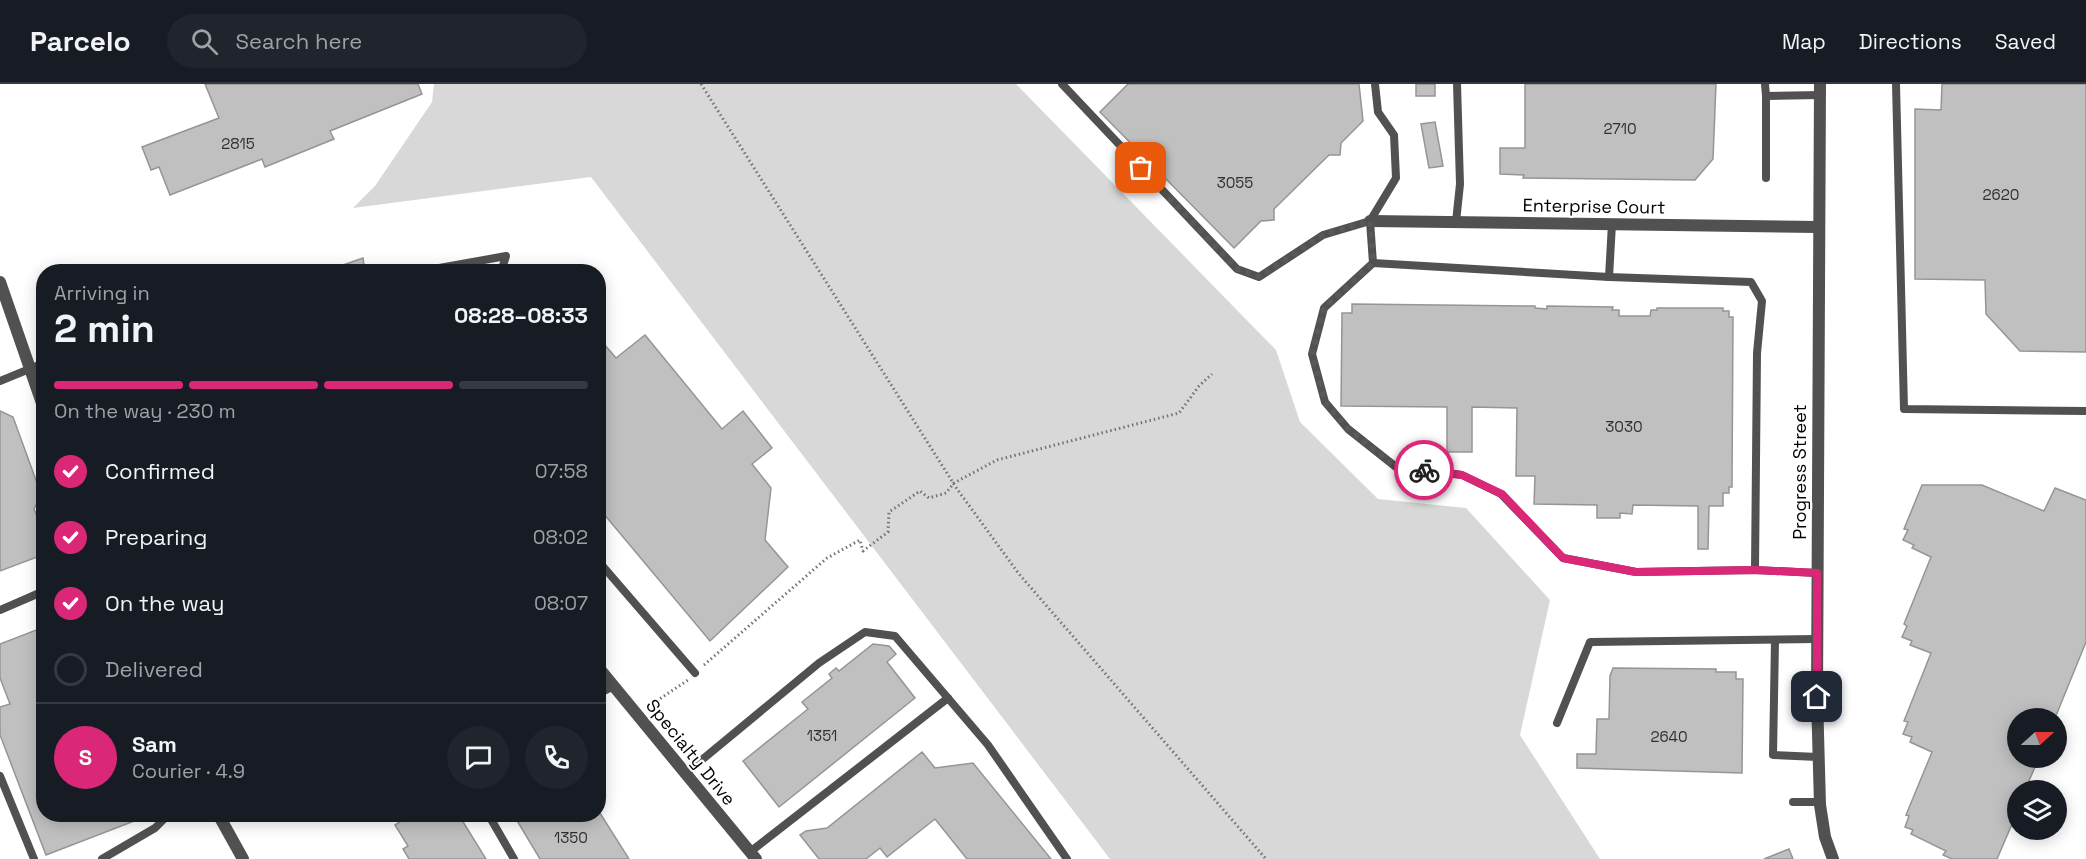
<!DOCTYPE html>
<meta charset="utf-8">
<style>
body{margin:0;font-family:"Space Grotesk",sans-serif;background:#20242c;color:#f1f3f6;height:100vh;display:flex;flex-direction:column;font-size:22px;white-space:nowrap}
*{box-sizing:border-box;margin:0}
p{font-size:20px;color:#9ea1a6}
.icon{flex:none;width:33px;height:33px;fill:none;stroke:currentColor;stroke-width:2;stroke-linecap:round;stroke-linejoin:round}
.map{position:relative;flex:1;overflow:hidden}
.side{position:absolute;left:36px;top:180px;width:570px;height:558px;display:flex;flex-direction:column;background:#171b24;border-radius:24px;box-shadow:0 3px 15px #0003}
.side>*{flex:none}
.needle{width:39px;rotate:69deg}
.tools{position:absolute;left:2007px;top:624px;display:grid;gap:12px}
.tools a{display:grid;place-items:center;width:60px;height:60px;border-radius:50%;background:#171b24;box-shadow:0 3px 15px #0003;font-size:30px}
.pin{position:absolute;display:grid;place-items:center;width:51px;height:51px;color:#fff;margin:-26px;border-radius:12px;box-shadow:0 3px 9px #0006}
.courier{position:absolute;display:grid;place-items:center;width:60px;height:60px;margin:-30px;border:4px solid #db2777;border-radius:50%;background:#fff;color:#222;box-shadow:0 2px 8px #0007}
.headline em{font-style:normal;font-weight:800}
.headline div{display:flex;flex-direction:column-reverse}
.headline{display:flex;align-items:center;justify-content:space-between;height:102px;padding:0 18px}
h1{font-size:39px;font-weight:800;line-height:45px}
.bar{display:grid;grid-template-columns:repeat(4,1fr);gap:9px 6px;align-content:center;height:72px;padding:0 18px}
.bar i{height:8px;border-radius:4px;background:#363941}
.bar .active{background:#db2777}
.bar p{grid-column:span 4}
.line{display:flex;align-items:center;gap:15px;padding:0 18px;border-top:2px solid #363941}
.line div{flex:1}
.round{display:grid;place-items:center;flex:none;width:63px;height:63px;border-radius:32px;background:#20242c}
ol{padding:0 18px;list-style:none}
li{display:flex;align-items:center;gap:18px;height:66px}
li p{margin-inline-start:auto}
li .icon{padding:6px;border-radius:50%;background:#db2777;color:#fff;stroke-width:4}
li:last-child{color:#9ea1a6}
li i{width:33px;height:33px;border:3px solid #363941;border-radius:50%}
header{display:flex;align-items:center;gap:36px;box-sizing:border-box;height:84px;padding:0 30px;background:#171b24;border-bottom:2px solid #363941}
header strong{font-size:28px}
nav{display:flex;gap:33px;margin-inline-start:auto;font-size:21px}
.search{width:420px;height:54px;background:#20242c;display:flex;align-items:center;gap:15px;box-sizing:border-box;padding:0 21px;border-radius:33px;color:#9ea1a6;font-size:22px}
.map>svg:first-child{display:block}
.green{fill:#d8d8d8}
.building{fill:#c0c0c0;stroke:#959595;stroke-width:1.5}
.lines{fill:none;stroke-linecap:round;stroke-linejoin:round}
.path{stroke:#737373;stroke-width:3;stroke-dasharray:1.5 3;stroke-linecap:butt}
.service{stroke:#515151;stroke-width:8}
.minor{stroke:#515151;stroke-width:12}
.done{stroke:#595959;stroke-width:6;stroke-dasharray:0 10.8}
.route{stroke:#db2777;stroke-width:8}
.labels{text-anchor:middle;dominant-baseline:central;stroke-width:4.5;stroke-linejoin:round;paint-order:stroke}
.number-label{font-size:15px;fill:#303030}
.street-label{font-size:18px;fill:#000;stroke:#fff}
</style>
<header>
<strong>Parcelo</strong>
<div class="search"><svg class="icon" aria-label="search" viewBox="0 0 24 24"><circle cx="10" cy="10" r="6"/><path d="M15 15l6 6"/></svg>Search here</div>
<nav><a>Map</a><a>Directions</a><a>Saved</a></nav>
</header>
<div class="map">
<svg width="2086" height="775" viewBox="0 0 2086 775">
<rect width="100%" height="100%" fill="#fff"/>
<polygon class="green" points="434,0 1016,0 1276,266 1300,338 1378,415 1466,424 1550,516 1520,651 1600,775 1110,775 591,93 353,124 375,102 432,18"/>
<g class="building">
<polygon points="205,0 418,0 422,10 330,47 334,55 265,83 262,75 170,111 159,83 151,86 142,63 219,34"/>
<polygon points="1128,0 1359,0 1363,37 1341,59 1340,71 1329,71 1274,125 1274,136 1261,137 1234,164 1100,28"/>
<rect x="1416" y="0" width="19" height="12"/>
<polygon points="1525,0 1716,0 1713,75 1695,96 1523,94 1524,91 1500,90 1500,64 1525,64"/>
<polygon points="1942,0 2086,0 2086,268 2020,267 1986,230 1985,196 1915,195 1915,25 1941,26"/>
<polygon points="1435,38 1443,82 1429,84 1421,40"/>
<polygon points="363,174 365,188 323,188"/>
<polygon points="1352,220 1535,222 1535,224 1547,225 1547,222 1613,223 1612,226 1619,226 1619,232 1650,232 1651,226 1657,226 1657,224 1723,224 1723,227 1729,227 1729,233 1733,233 1732,403 1729,403 1729,409 1723,409 1723,422 1709,422 1708,465 1698,465 1698,422 1633,421 1632,430 1620,429 1620,434 1597,434 1597,421 1534,420 1535,392 1516,392 1517,324 1472,323 1472,368 1447,368 1447,323 1341,322 1342,229 1352,229"/>
<polygon points="645,251 722,345 743,327 772,364 752,380 771,404 765,456 788,483 710,557 598,423 598,253 616,274"/>
<polygon points="0,327 13,333 41,410 34,425 44,449 44,465 40,472 0,487"/>
<polygon points="1922,401 1982,401 2044,427 2055,404 2086,416 2086,558 2055,634 2018,634 2018,674 2039,674 2025,706 2018,706 2018,726 1997,775 1952,775 1943,771 1946,767 1911,750 1913,746 1905,743 1909,732 1906,731 1932,668 1910,658 1912,653 1903,650 1908,638 1904,637 1931,569 1910,561 1912,557 1902,553 1907,542 1904,540 1931,473 1912,464 1914,461 1903,456 1908,446 1904,445"/>
<polygon points="44,543 44,730 140,730 137,736 46,771 0,651 0,623 10,620 0,594 0,560"/>
<polygon points="873,560 889,562 896,570 887,578 915,614 779,723 743,677 808,625 802,618 832,594 829,590 836,584 839,587"/>
<polygon points="1613,584 1716,585 1716,588 1736,588 1736,595 1743,595 1742,689 1577,684 1577,670 1596,670 1597,635 1609,635 1610,592"/>
<polygon points="922,668 935,684 973,679 1051,775 967,775 935,735 887,773 880,764 866,775 819,775 800,751 806,747 827,744"/>
<polygon points="598,726 629,775 540,775 513,730 598,730"/>
<polygon points="412,730 463,730 460,733 486,775 409,775 403,765 408,762 395,741"/>
<polygon points="1789,765 1793,775 1764,775"/>
</g>
<g class="lines">
<g class="path">
<polyline points="701,0 957,405 1019,490 1266,775"/>
<polyline points="704,581 827,474 860,456 863,467 888,448 889,428 920,407 929,414 946,409 954,399 997,376 1179,329 1199,302 1212,290"/>
<polyline points="649,622 688,596"/>
</g>
<g class="service">
<polyline points="1062,0 1237,185 1259,193 1323,151 1370,137"/>
<polyline points="1375,0 1378,28 1394,51 1396,94 1370,137 1373,179 1324,224 1312,270 1325,318 1348,345 1396,383 1462,391 1501,410 1563,474 1636,488 1755,486 1757,269 1762,217 1751,198 1609,193 1612,140"/>
<polyline points="1765,0 1766,12 1820,11"/>
<polyline points="1896,0 1904,325 2086,327"/>
<polyline points="1766,12 1766,94"/>
<polyline points="1456,138 1460,100 1457,0"/>
<polyline points="1373,179 1609,193"/>
<polyline points="417,188 506,172 501,188"/>
<polyline points="0,297 44,279"/>
<polyline points="600,479 695,589"/>
<polyline points="1755,486 1817,489"/>
<polyline points="0,526 44,507"/>
<polyline points="1775,557 1773,671 1818,673"/>
<polyline points="598,610 614,602"/>
<polyline points="1557,639 1590,558 1817,555"/>
<polyline points="686,689 819,579 865,548 895,552 988,661 1067,775"/>
<polyline points="0,692 34,775"/>
<polyline points="1793,718 1819,718"/>
<polyline points="488,730 514,775"/>
<polyline points="750,768 948,614"/>
<polyline points="102,775 155,744 169,730"/>
</g>
<g class="minor">
<polyline points="1820,0 1817,613 1820,721 1825,753 1833,775"/>
<polyline points="1370,137 1818,143"/>
<polyline points="0,198 44,325"/>
<polyline points="598,583 756,775"/>
<polyline points="218,730 243,775"/>
</g>
</g>
<g class="lines">
<polyline class="done" points="1141,84 1237,185 1259,193 1323,151 1370,137 1373,179 1324,224 1312,270 1325,318 1348,345 1396,383 1424,386"/>
<polyline class="route" points="1424,386 1462,391 1502,410 1563,474 1636,488 1755,486 1817,489 1817,613"/>
</g>
<g class="labels">
<g class="number-label">
<text x="1620" y="44">2710</text>
<text x="238" y="59">2815</text>
<text x="1235" y="98">3055</text>
<text x="2001" y="110">2620</text>
<text x="1624" y="342">3030</text>
<text x="822" y="651">1351</text>
<text x="1669" y="652">2640</text>
<text x="571" y="753">1350</text>
</g>
<g class="street-label">
<text transform="translate(1594 122) rotate(1)">Enterprise Court</text>
<text transform="translate(1799 388) rotate(-90)">Progress Street</text>
<text transform="translate(691 668) rotate(51)">Specialty Drive</text>
</g>
</g>
</svg>
<div class="tools">
<a><svg class="needle" viewBox="-14 -14 28 28"><path d="M0-13l5 13h-10z" fill="#e53935"/><path d="M0 13l5-13h-10z" fill="#9ea1a6"/></svg></a>
<a><svg class="icon" aria-label="layers" viewBox="0 0 24 24"><path d="M12 4l9 5-9 5-9-5zM3 14l9 5 9-5"/></svg></a>
</div>
<div class="pin" style="left:1141px;top:84px;background:#ea580c"><svg class="icon" aria-label="bag" viewBox="0 0 24 24"><path d="M5 8h14l-1 12H6zM9 8a3 3 0 0 1 6 0"/></svg></div>
<div class="pin" style="left:1817px;top:613px;background:#1f2937"><svg class="icon" aria-label="home" viewBox="0 0 24 24"><path d="M3 11l9-7 9 7M6 9v11h12V9"/></svg></div>
<div class="courier" style="left:1424px;top:386px"><svg class="icon" aria-label="bike" viewBox="0 0 24 24"><circle cx="6" cy="16" r="4"/><circle cx="18" cy="16" r="4"/><path d="M6 16l4-8h5l3 8M10 8l3 8H6M13 5h3"/></svg></div>
<section class="side">
<div class="headline"><div><h1>2 min</h1><p>Arriving in</p></div><em>08:28–08:33</em></div>
<div class="bar"><i class="active"></i><i class="active"></i><i class="active"></i><i></i><p>On the way · 230 m</p></div>
<ol>
<li><svg class="icon" aria-label="check" viewBox="0 0 24 24"><path d="M5 12l5 5 9-10"/></svg>Confirmed<p>07:58</p></li>
<li><svg class="icon" aria-label="check" viewBox="0 0 24 24"><path d="M5 12l5 5 9-10"/></svg>Preparing<p>08:02</p></li>
<li><svg class="icon" aria-label="check" viewBox="0 0 24 24"><path d="M5 12l5 5 9-10"/></svg>On the way<p>08:07</p></li>
<li><i></i>Delivered</li>
</ol>
<div class="line" style="height:108px"><b class="round" style="background:#db2777;color:#fff">S</b><div><b>Sam</b><p>Courier · 4.9</p></div><a class="round"><svg class="icon" aria-label="chat" viewBox="0 0 24 24"><path d="M4 5h16v11H9l-5 4z"/></svg></a><a class="round"><svg class="icon" aria-label="phone" viewBox="0 0 24 24"><path d="M5 4h4l2 5-3 2q2 4 5 5l2-3 5 2v4C11 20 4 13 5 4z"/></svg></a></div>
</section>
</div>
